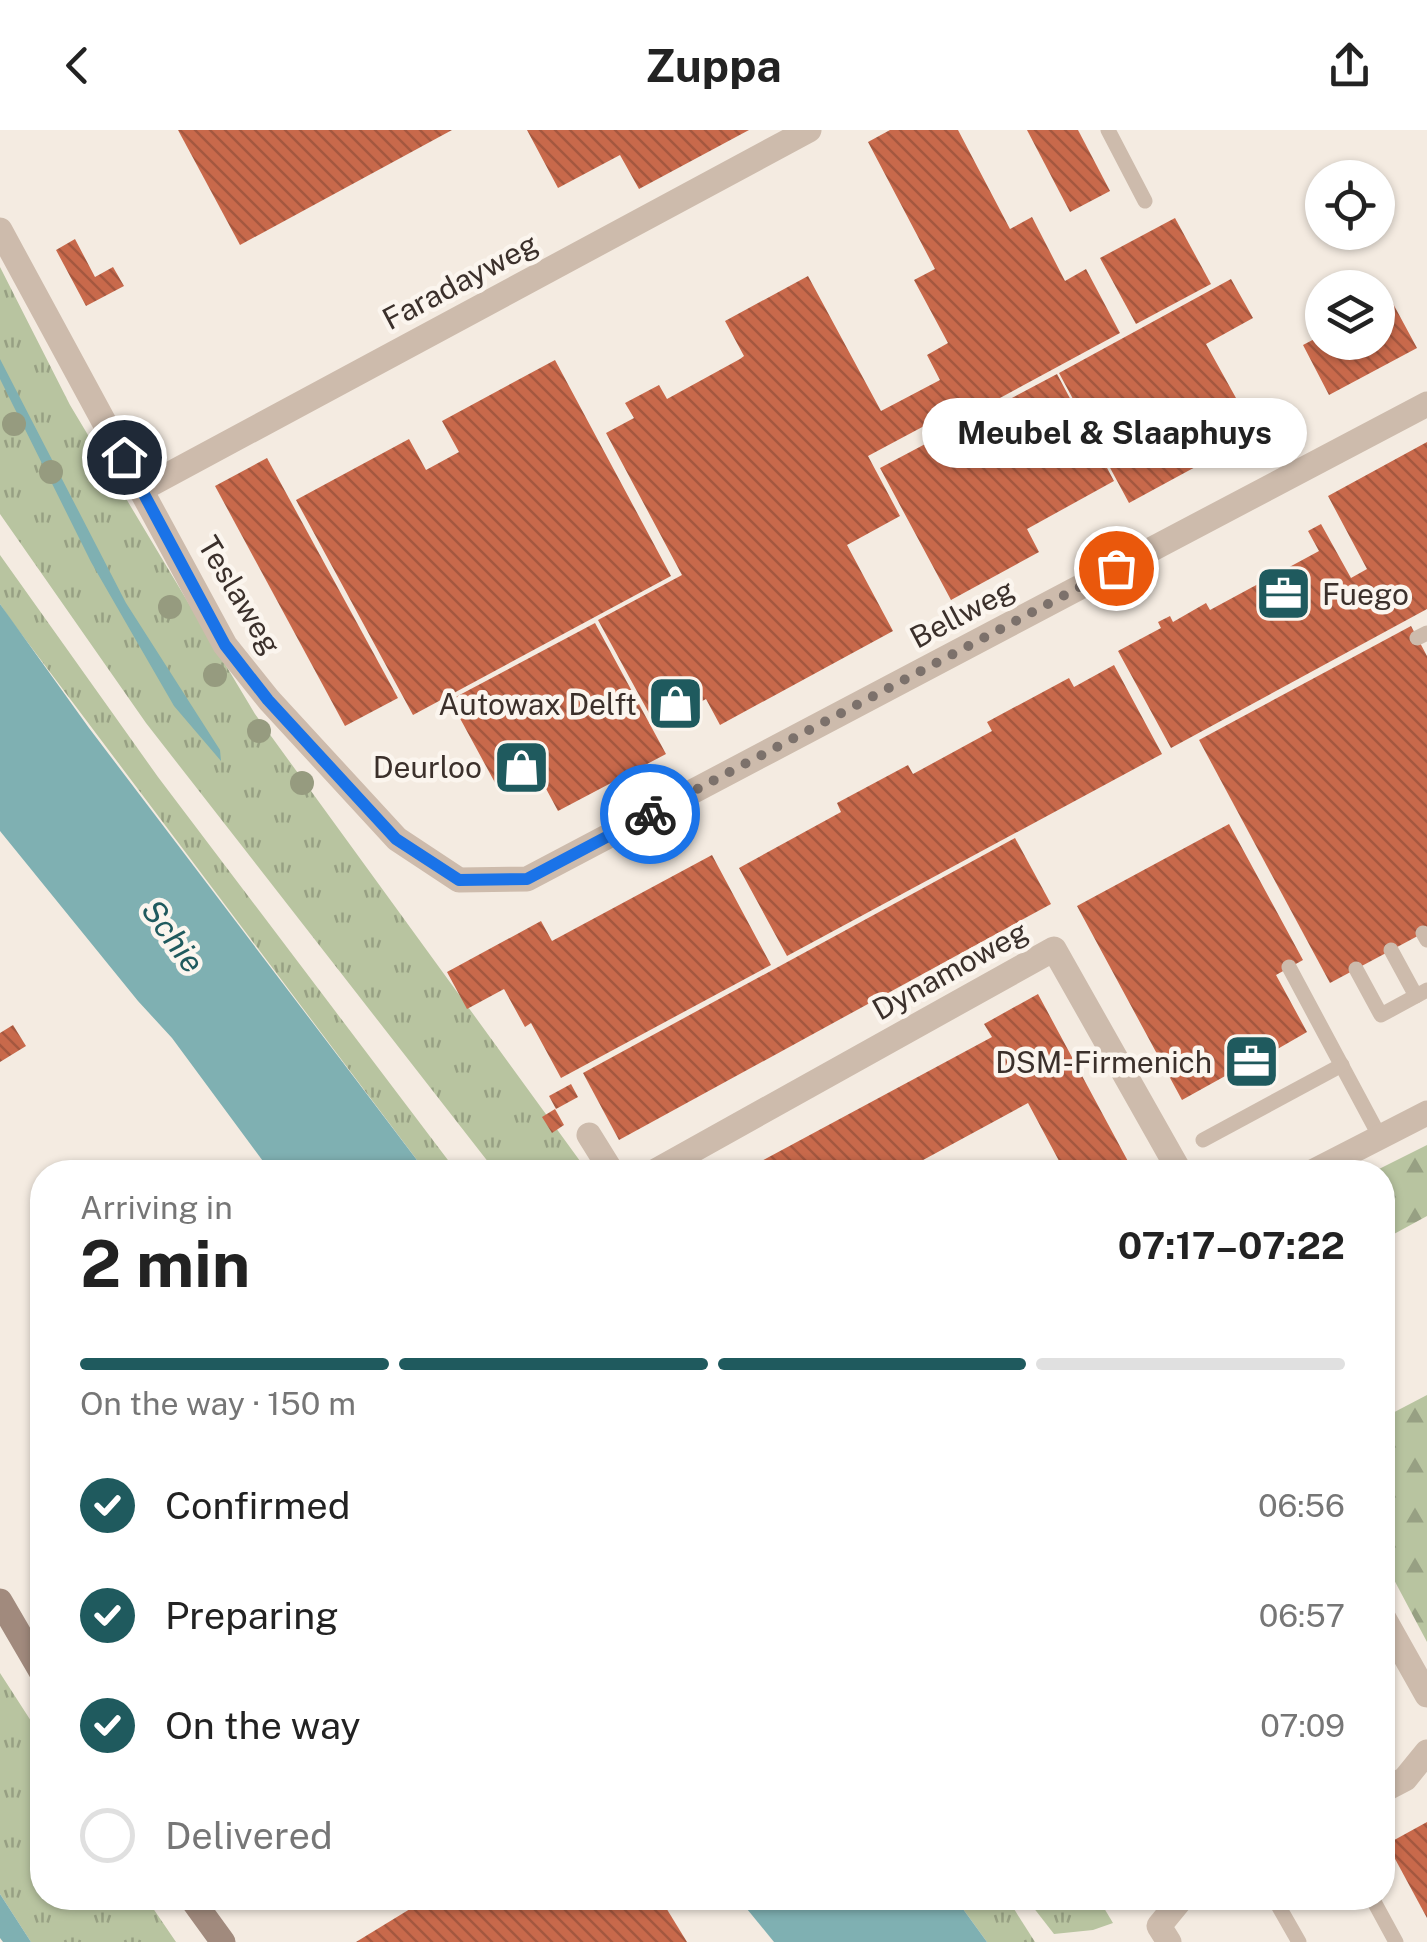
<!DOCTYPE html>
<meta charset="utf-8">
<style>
body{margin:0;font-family:"Public Sans",sans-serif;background:#f6f6f6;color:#222;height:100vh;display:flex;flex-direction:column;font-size:38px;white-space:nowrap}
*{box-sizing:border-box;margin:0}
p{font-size:32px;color:#767676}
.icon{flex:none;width:55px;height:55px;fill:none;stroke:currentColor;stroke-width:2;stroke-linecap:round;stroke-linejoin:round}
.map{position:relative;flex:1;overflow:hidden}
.panel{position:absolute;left:30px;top:1030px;width:1365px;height:750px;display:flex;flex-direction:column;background:#fff;border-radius:40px;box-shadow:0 2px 8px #0004}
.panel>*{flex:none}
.controls{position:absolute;left:1305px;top:30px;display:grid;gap:20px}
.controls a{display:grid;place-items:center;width:90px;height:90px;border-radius:50%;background:#fff;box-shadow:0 2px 8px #0004;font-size:50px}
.pin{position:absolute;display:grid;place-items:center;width:85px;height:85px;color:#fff;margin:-42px;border:5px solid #fff;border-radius:50%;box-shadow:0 2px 10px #0007}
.courier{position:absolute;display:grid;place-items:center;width:100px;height:100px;margin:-50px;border:8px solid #1a73e8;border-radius:50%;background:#fff;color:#222;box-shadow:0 2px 12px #0007}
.bubble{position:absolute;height:70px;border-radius:35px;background:#fff;box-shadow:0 2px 8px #0004;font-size:32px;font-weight:700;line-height:70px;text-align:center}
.overview em{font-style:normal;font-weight:700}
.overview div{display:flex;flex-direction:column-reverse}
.overview{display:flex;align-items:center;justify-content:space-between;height:170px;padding:0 50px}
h1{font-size:65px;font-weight:700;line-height:75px}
.bar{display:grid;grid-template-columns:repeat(4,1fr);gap:15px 10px;align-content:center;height:120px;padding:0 50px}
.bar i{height:12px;border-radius:8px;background:#e0e0e0}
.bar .on{background:#1f5a5e}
.bar p{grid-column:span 4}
ol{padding:0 50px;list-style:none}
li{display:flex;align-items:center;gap:30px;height:110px}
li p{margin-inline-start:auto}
li .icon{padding:10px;border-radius:50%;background:#1f5a5e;color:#fff;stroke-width:4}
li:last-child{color:#767676}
li i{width:55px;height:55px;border:5px solid #e0e0e0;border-radius:50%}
header{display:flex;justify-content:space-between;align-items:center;height:130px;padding:0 50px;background:#fff;font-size:45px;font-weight:700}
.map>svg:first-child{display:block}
.grass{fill:url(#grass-tufts)}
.forest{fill:url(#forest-firs)}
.water{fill:#7fb0b2}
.building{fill:url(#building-back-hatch)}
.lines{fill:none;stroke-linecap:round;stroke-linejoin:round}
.lane{stroke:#cdbbac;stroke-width:15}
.street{stroke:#cdbbac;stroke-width:25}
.secondary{stroke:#a18a7d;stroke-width:25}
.tree{fill:#969b7f}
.done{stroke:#7c716b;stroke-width:10;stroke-dasharray:0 18}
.route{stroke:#1a73e8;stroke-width:12}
.labels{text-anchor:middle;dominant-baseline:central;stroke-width:9;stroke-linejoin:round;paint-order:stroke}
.street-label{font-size:30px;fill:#3b302b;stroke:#fbf5ee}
.poi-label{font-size:30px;fill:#3b302b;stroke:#fbf5ee;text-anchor:end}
.water-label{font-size:32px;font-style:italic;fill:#1f5a5e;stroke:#fbf5ee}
</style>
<header><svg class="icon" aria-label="back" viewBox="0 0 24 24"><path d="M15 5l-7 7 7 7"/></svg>Zuppa<svg class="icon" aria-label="share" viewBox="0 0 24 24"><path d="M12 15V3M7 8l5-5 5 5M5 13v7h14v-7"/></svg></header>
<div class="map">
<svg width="1427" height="1812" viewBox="0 0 1427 1812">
<defs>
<pattern id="grass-tufts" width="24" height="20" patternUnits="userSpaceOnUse" patternTransform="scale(2.5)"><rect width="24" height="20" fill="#b8c4a0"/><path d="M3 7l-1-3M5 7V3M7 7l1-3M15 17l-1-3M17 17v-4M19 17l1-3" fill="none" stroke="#97a083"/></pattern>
<pattern id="forest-firs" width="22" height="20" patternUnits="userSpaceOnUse" patternTransform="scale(2.5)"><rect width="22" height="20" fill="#b8c4a0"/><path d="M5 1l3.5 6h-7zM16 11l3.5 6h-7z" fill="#97a083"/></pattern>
<pattern id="building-back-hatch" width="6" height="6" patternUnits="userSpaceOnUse" patternTransform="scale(2.5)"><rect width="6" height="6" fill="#c8694b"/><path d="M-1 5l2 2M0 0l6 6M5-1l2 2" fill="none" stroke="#a4573f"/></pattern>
</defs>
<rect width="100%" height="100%" fill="#f4ebe1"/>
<g class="grass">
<polygon points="0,137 70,275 255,584 588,1042 496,1042 146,593 0,384"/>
<polygon points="0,425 158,647 457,1042 426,1042 10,489 0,474"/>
<polygon points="0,1543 42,1608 42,1768 146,1768 176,1812 31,1812 0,1764"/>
<polygon points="955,1768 1007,1768 1035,1812 987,1812"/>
<polygon points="1026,1768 1098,1768 1113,1793 1093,1800 1054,1804"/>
</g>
<g class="forest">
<polygon points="1427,1015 1427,1086 1383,1110 1382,1042 1373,1042"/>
<polygon points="1427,1265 1427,1512 1383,1429 1383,1288"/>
</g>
<g class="water">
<polygon points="0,229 126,473 220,620 221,631 174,576 137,512 91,432 0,249"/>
<polygon points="0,474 89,598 426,1042 271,1042 172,908 138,871 0,701"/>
<polygon points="0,1764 31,1812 3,1812 0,1808"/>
<polygon points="738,1768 955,1768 987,1812 774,1812"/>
</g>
<g class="building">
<polygon points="178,0 452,0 240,115"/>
<polygon points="527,0 749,0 639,59 620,25 558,58"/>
<polygon points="890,0 958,0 1010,99 1032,87 1065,151 1086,139 1120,203 961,289 956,279 868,326 900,386 847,415 893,501 720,595 706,569 656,596 598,490 682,445 606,303 634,288 625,273 659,255 667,269 740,229 744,226 725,191 808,146 881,281 940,250 927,225 948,213 914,150 935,139 868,12"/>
<polygon points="1027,0 1078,0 1110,61 1070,82"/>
<polygon points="1175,88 1211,154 1136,194 1100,128"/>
<polygon points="75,109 95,147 113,137 124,156 86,176 56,120"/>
<polygon points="1231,149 1253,188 1206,214 1256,304 1129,373 1059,243"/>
<polygon points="1390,168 1417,218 1329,265 1303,215 1322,205 1322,212 1378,212 1378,175"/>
<polygon points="555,230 671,446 413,585 296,370 409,309 426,340 459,322 442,291"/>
<polygon points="1057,244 1114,351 1027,399 1039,422 951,470 880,338"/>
<polygon points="1427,312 1427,479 1171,618 1118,521 1161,498 1158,492 1170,486 1173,492 1206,473 1210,480 1319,421 1308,401 1321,394 1351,448 1367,439 1328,366"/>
<polygon points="267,328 398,568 345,596 215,356"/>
<polygon points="595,493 666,624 558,681 536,640 499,660 450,570"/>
<polygon points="1411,496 1427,526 1427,801 1330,853 1199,610"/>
<polygon points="1114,535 1162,624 787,826 739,738 841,682 837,673 908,635 913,644 992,601 987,592 1069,548 1074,557"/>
<polygon points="1229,694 1303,830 1276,845 1307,902 1274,921 1263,956 1227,945 1182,970 1077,776"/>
<polygon points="1015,708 1051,774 619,1010 583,943"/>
<polygon points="712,725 771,835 561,948 531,893 525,897 504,859 467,879 447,842 541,791 552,811"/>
<polygon points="1038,864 1130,1035 1116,1042 1065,1042 1028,973 901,1042 741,1042 992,907 984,894"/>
<polygon points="13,895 26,916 0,932 0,903"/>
<polygon points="571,954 578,967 556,979 549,966"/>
<polygon points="555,979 564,995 552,1003 542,987"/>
<polygon points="1427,1692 1427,1788 1387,1714"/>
<polygon points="428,1768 660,1768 687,1812 356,1812"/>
</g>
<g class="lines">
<g class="lane">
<polyline points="1108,0 1145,71"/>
<polyline points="1417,508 1427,503"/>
<polyline points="1423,803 1427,810"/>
<polyline points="1391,820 1416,866"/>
<polyline points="1289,837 1380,1007"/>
<polyline points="1356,839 1381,885 1427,860"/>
<polyline points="1203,1010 1342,935"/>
<polyline points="1296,1768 1279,1777 1299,1812"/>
<polyline points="1372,1768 1396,1812"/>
</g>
<g class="street">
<polyline points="0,100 225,515 269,570 397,709 459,750 527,749 1427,274"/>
<polyline points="142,359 809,0"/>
<polyline points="589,1005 612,1042"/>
<polyline points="654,1042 1054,819 1180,1042"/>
<polyline points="1312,1042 1427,983"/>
<polyline points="1382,1485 1427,1565"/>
<polyline points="1382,1661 1405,1649 1427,1622"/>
<polyline points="1169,1812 1159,1796 1182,1768"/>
</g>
<g class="secondary">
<polyline points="0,1471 42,1543"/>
<polyline points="191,1768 223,1812"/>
</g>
</g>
<g class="tree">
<circle cx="14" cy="294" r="12"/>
<circle cx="51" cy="342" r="12"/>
<circle cx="170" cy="477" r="12"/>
<circle cx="215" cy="545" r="12"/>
<circle cx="259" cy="601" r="12"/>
<circle cx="302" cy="653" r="12"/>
</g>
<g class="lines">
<polyline class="done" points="650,684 1116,438"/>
<polyline class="route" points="124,327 225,515 268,570 396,709 459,750 527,749 650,684"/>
</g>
<defs>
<symbol id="office-square" viewBox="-11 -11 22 22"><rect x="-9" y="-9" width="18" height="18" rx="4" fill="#1f5a5e" stroke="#fbf5ee"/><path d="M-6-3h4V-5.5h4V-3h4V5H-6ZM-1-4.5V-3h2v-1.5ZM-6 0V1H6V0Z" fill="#fff"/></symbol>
<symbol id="shop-square" viewBox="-11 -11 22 22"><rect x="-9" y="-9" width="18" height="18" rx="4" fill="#1f5a5e" stroke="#fbf5ee"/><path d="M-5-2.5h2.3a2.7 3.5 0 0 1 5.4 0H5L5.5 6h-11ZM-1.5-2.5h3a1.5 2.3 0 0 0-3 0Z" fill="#fff"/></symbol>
</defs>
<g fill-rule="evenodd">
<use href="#office-square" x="1252" y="432" width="63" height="63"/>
<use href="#shop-square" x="644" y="542" width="63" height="63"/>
<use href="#shop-square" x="490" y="606" width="63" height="63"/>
<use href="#office-square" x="1220" y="900" width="63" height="63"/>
</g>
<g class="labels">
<g class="street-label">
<text transform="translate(460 151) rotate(-28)">Faradayweg</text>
<text transform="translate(240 465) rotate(59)">Teslaweg</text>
<text transform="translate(962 483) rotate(-28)">Bellweg</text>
<text transform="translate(950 840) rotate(-29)">Dynamoweg</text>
</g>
<g class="poi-label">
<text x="1322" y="464" text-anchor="start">Fuego</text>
<text x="637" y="574">Autowax Delft</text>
<text x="482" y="637">Deurloo</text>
<text x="1212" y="932">DSM-Firmenich</text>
</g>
<g class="water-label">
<text transform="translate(173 806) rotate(54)">Schie</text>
</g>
</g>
</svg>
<div class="controls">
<a><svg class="icon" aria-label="locate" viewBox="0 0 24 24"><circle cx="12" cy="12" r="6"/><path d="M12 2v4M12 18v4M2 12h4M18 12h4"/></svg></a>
<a><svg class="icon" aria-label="layers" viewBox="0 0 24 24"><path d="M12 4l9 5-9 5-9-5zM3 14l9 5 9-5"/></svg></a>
</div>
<div class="pin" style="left:1116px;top:438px;background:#ea580c"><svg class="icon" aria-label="bag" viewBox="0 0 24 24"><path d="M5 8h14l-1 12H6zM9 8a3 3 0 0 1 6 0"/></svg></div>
<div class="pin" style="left:124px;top:327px;background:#1f2937"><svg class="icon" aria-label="home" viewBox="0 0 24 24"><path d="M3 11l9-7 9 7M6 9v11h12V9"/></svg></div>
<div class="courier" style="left:650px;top:684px"><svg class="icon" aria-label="bike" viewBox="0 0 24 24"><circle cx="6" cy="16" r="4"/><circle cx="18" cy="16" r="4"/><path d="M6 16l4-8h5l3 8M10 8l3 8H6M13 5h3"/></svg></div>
<div class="bubble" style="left:922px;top:268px;width:385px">Meubel &amp; Slaaphuys</div>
<section class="panel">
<div class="overview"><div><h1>2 min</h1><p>Arriving in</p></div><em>07:17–07:22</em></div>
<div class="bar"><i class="on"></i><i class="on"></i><i class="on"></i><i></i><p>On the way · 150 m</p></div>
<ol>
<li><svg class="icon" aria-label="check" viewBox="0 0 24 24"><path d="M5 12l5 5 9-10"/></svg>Confirmed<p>06:56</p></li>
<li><svg class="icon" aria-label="check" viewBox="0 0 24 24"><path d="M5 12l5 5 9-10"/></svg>Preparing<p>06:57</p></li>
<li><svg class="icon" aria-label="check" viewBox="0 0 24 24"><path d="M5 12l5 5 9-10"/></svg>On the way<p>07:09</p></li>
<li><i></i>Delivered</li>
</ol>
</section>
</div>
